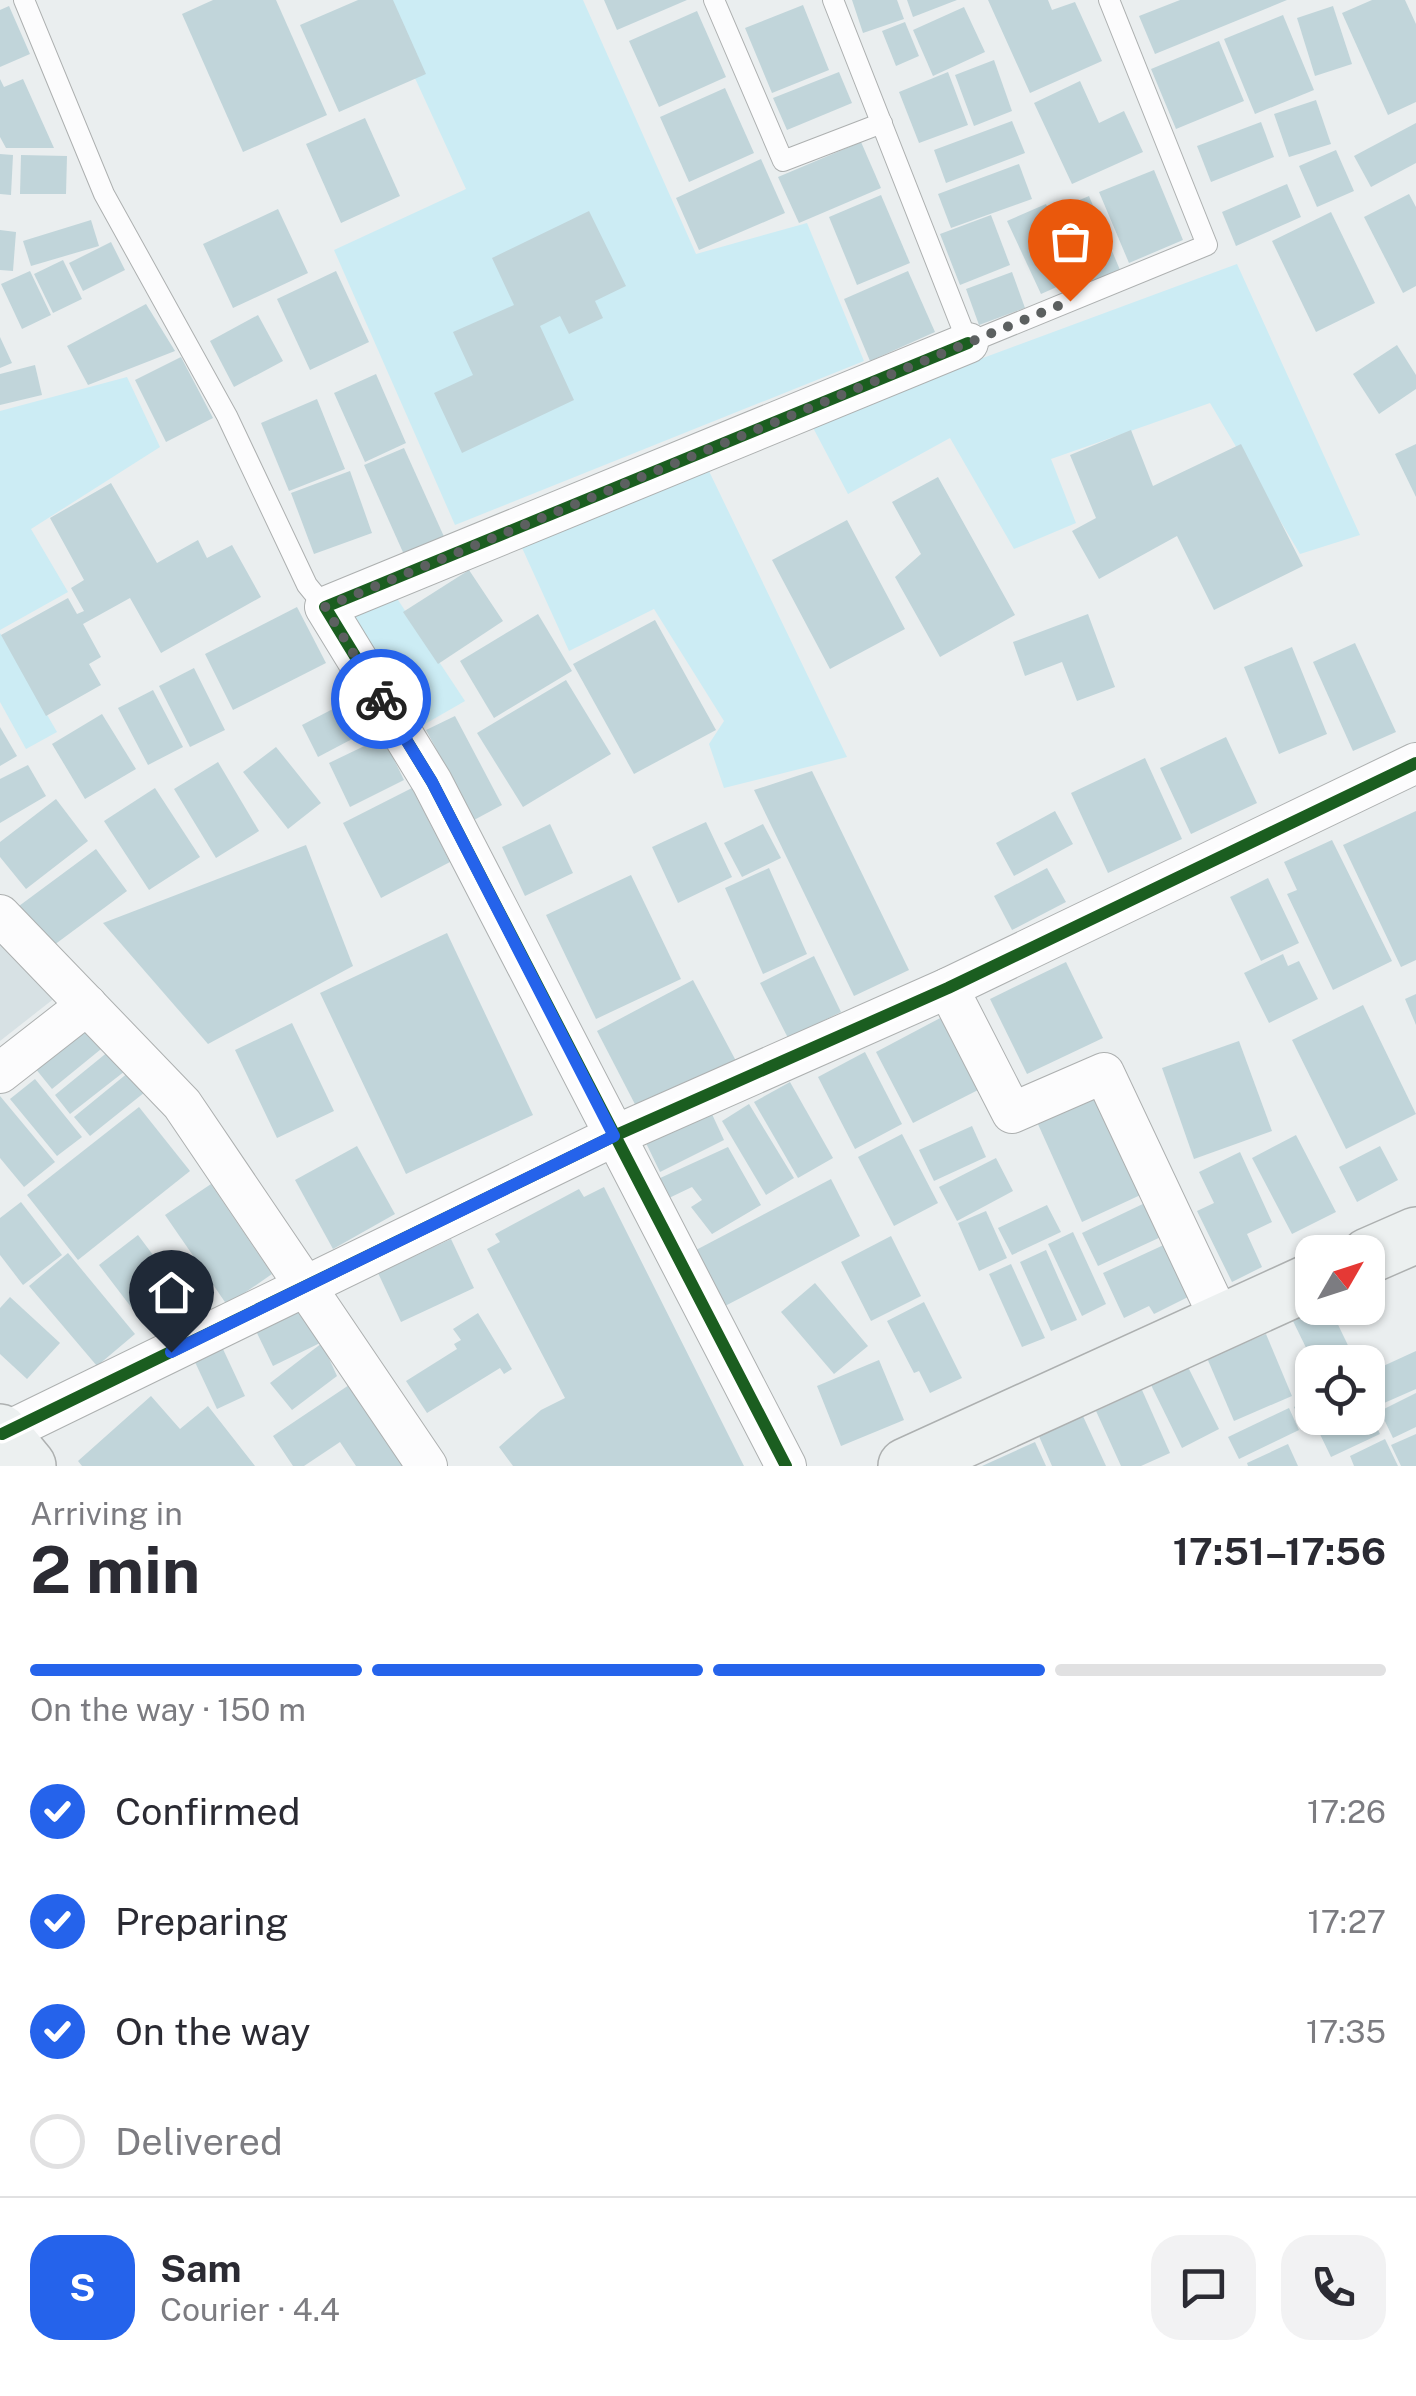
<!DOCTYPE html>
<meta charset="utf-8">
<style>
body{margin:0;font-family:"Public Sans",sans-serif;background:#f2f2f3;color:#2b2b33;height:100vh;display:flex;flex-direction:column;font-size:38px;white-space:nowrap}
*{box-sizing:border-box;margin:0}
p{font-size:32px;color:#7c7c81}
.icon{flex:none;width:55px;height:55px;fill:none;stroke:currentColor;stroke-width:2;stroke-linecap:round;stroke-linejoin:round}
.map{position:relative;height:1466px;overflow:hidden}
.panel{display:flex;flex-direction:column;background:#fff;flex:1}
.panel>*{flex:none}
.needle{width:65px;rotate:51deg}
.controls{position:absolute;left:1295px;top:1235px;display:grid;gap:20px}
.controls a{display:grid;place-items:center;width:90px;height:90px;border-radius:20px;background:#fff;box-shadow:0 2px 8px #0004;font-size:50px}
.pin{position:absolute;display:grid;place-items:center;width:85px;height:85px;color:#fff;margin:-102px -42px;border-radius:50% 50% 50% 0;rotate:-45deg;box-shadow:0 0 10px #0007}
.pin .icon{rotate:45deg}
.courier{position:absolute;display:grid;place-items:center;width:100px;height:100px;margin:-50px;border:8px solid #2563eb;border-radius:50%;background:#fff;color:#222;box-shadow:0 2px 12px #0007}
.overview em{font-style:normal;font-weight:700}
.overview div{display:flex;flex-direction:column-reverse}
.overview{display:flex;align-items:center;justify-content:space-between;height:170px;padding:0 30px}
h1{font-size:65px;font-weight:700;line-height:75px}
.bar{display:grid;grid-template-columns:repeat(4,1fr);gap:15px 10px;align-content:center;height:120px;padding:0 30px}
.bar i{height:12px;border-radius:8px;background:#e1e1e2}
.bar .selected{background:#2563eb}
.bar p{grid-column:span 4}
.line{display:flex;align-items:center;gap:25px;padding:0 30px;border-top:2px solid #e1e1e2}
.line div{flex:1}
.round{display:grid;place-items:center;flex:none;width:105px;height:105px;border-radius:30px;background:#f2f2f3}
ol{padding:0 30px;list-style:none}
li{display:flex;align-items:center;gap:30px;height:110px}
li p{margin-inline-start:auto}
li .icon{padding:10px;border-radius:50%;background:#2563eb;color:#fff;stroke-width:4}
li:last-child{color:#7c7c81}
li i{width:55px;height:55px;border:5px solid #e1e1e2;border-radius:50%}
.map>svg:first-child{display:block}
.built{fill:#d7e1e4}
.green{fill:#ccecf4}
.building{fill:#c1d5da}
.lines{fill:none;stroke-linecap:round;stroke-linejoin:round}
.lane-casing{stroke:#adb0b0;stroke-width:22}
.street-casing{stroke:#adb0b0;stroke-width:42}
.secondary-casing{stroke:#adb0b0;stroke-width:58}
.lane{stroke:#fcfcfd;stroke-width:20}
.street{stroke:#fcfcfd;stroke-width:40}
.secondary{stroke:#ecf0f0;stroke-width:55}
.cycleway-casing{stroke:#fff;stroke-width:19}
.cycleway{stroke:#1b5e20;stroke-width:12}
.done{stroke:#5c6060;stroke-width:10;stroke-dasharray:0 18}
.route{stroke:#2563eb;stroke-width:12}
</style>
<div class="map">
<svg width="1416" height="1466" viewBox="0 0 1416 1466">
<rect width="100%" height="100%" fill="#eaeeef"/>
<polygon class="built" points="0,940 56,997 0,1041"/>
<g class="green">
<polygon points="379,0 583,0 696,254 807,223 864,361 455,525 334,250 466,189"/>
<polygon points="1237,264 1360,535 1300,554 1210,403 1051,459 1076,523 1014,549 950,438 848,494 810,422"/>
<polygon points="127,377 160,447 31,529 68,592 0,630 0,411"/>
<polygon points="707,467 847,757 724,788 709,744 724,721 654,609 569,651 518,539"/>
<polygon points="396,597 465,701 418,728 349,618"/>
<polygon points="0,633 57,732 26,749 0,702"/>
</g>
<g class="building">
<polygon points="213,0 276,0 327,115 243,152 182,14"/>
<polygon points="358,0 393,0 426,74 339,112 300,25"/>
<polygon points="604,0 687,0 617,30"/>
<polygon points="852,0 897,0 904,19 863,33"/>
<polygon points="907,0 957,0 913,17"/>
<polygon points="988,0 1048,0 1052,10 1075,2 1102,61 1030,93"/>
<polygon points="1180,0 1287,0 1155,54 1139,16"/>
<polygon points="1372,0 1405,0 1416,24 1416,102 1388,115 1342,13"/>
<polygon points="803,5 829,70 772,93 745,28"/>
<polygon points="9,6 30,54 0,67 0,10"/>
<polygon points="1333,6 1352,64 1315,76 1297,18"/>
<polygon points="964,7 985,52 933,76 913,30"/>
<polygon points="697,11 726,77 659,107 629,41"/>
<polygon points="1283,15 1314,90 1255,114 1224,39"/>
<polygon points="905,22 919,56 896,66 882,31"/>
<polygon points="1219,41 1244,101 1176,129 1151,69"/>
<polygon points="994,60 1012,111 974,126 955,75"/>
<polygon points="839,72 852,103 787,130 773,98"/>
<polygon points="948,72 968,125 919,143 899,92"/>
<polygon points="0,79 4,87 23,79 54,148 6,148 0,137"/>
<polygon points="1080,81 1099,123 1124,111 1143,152 1072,184 1034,103"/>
<polygon points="725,88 754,153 689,182 660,117"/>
<polygon points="1316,100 1331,144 1289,157 1274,114"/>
<polygon points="365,118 400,196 341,223 306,144"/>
<polygon points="1012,121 1025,153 946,183 934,150"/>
<polygon points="1261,122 1274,157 1211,182 1197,146"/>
<polygon points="1416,123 1416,163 1371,187 1354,156"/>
<polygon points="861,142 881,188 799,223 778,177"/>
<polygon points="1336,150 1354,191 1317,207 1299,166"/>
<polygon points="0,154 13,155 11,195 0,194"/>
<polygon points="21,155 67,156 66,194 20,194"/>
<polygon points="761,159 785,213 699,250 676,198"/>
<polygon points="1019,164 1032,199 951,228 938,194"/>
<polygon points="1154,170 1183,240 1129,263 1099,192"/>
<polygon points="1287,184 1301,217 1236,246 1222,212"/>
<polygon points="1409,194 1416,207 1416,286 1403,293 1364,217"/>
<polygon points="881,195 910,263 857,285 829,217"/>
<polygon points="1089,196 1120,270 1089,283 1058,209"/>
<polygon points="1046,204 1079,277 1041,294 1007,221"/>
<polygon points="278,209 308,273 233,308 203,244"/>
<polygon points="589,211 626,286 595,301 603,318 569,334 560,316 540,326 574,400 462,453 434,393 473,375 453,332 514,305 492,258"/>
<polygon points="1331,212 1375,303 1316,332 1272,241"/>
<polygon points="991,215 1010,265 960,285 940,234"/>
<polygon points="91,220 99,246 31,266 23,241"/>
<polygon points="0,230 16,232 13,271 0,270"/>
<polygon points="111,242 125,270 83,291 69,263"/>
<polygon points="63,260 82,299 53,313 34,274"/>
<polygon points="30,271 51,315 22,329 1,284"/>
<polygon points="336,271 369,342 310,370 277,299"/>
<polygon points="908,271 935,332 870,361 844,299"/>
<polygon points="1012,272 1025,308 979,325 966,289"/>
<polygon points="146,304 175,351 88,385 67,346"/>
<polygon points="258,315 283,361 234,387 210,341"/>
<polygon points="0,337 12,363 0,368"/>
<polygon points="1397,345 1416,375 1416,389 1379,414 1353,374"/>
<polygon points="181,357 213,418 166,442 135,380"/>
<polygon points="35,365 42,395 0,405 0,374"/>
<polygon points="376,374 406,443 365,462 334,393"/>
<polygon points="317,399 345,469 289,491 261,423"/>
<polygon points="1131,430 1153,486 1241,444 1303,566 1214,610 1177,536 1099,579 1072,531 1096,518 1070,455"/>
<polygon points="1416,444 1416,497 1395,454"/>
<polygon points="404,448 446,541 406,559 364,465"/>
<polygon points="350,471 372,533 314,554 291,493"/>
<polygon points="938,477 1015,615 940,657 895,577 921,554 892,502"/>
<polygon points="111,483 157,563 198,540 207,558 232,545 261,597 161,653 130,598 83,624 101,657 89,664 101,685 46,716 1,635 68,598 77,614 84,611 71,588 84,580 50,518"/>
<polygon points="847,520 905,629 830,669 772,560"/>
<polygon points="469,570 503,621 438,664 403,612"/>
<polygon points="297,607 326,663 233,710 205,654"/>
<polygon points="538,614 572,671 494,718 460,661"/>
<polygon points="1088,614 1115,687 1077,701 1062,662 1025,676 1013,642"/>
<polygon points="655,620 716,730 634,774 573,664"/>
<polygon points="1355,643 1396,732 1353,751 1313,662"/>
<polygon points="1292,647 1327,734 1279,754 1244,667"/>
<polygon points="194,668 225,730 190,747 159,686"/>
<polygon points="566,680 611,754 523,807 477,733"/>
<polygon points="153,690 183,747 148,765 118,708"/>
<polygon points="356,697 373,728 318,757 302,725"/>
<polygon points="102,714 136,769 85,799 52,744"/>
<polygon points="455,716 502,805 474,820 426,730"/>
<polygon points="0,727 17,756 0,766"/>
<polygon points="383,737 404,780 350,807 329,763"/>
<polygon points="1226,737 1257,803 1191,834 1160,768"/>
<polygon points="276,747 321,803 288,829 243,772"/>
<polygon points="1145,758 1182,839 1108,873 1071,793"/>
<polygon points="218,762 259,831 216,858 174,789"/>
<polygon points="28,765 46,796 0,823 0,779"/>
<polygon points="812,771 909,970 854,996 754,790"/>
<polygon points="155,788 200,857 149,890 104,821"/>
<polygon points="412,788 450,862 381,898 343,823"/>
<polygon points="56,799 88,841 26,889 0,857 0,842"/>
<polygon points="1055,811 1073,844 1014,876 996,843"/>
<polygon points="1416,811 1416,960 1401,967 1343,845"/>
<polygon points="706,822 732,877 678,903 652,847"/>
<polygon points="550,824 573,873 525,896 502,847"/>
<polygon points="763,824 781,858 742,877 724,843"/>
<polygon points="1332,840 1392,961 1333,990 1287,894 1297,890 1284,862"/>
<polygon points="306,845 353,966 208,1044 103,923"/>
<polygon points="96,849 127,891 50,948 19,906"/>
<polygon points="769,868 807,954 763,974 725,888"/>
<polygon points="1047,868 1066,902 1012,930 994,896"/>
<polygon points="631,875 681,979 596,1019 546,915"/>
<polygon points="1268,878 1299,943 1261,961 1230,897"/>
<polygon points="447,933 533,1115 406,1174 320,993"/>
<polygon points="1283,954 1288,966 1299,961 1318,999 1269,1023 1244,973"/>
<polygon points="814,956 841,1012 788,1038 760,983"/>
<polygon points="1066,962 1103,1038 1027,1074 990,999"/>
<polygon points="693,980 736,1061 639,1112 597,1031"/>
<polygon points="1416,994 1416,1025 1405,999"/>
<polygon points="1363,1005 1416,1114 1346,1149 1292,1040"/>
<polygon points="944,1016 982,1088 913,1123 876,1052"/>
<polygon points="292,1023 334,1111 277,1138 235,1050"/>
<polygon points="90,1024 106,1045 52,1089 35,1068"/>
<polygon points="1239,1041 1272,1131 1194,1159 1162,1068"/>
<polygon points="109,1051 125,1071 70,1114 55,1095"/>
<polygon points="865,1052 902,1124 855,1149 818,1077"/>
<polygon points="129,1072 145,1092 90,1136 74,1117"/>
<polygon points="35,1079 82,1137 57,1156 10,1099"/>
<polygon points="790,1082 833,1158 798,1178 754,1102"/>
<polygon points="1102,1093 1147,1192 1082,1222 1037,1122"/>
<polygon points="0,1096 55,1162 24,1187 0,1158"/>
<polygon points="749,1104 794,1178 766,1195 722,1121"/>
<polygon points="139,1107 190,1171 78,1260 27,1195"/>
<polygon points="711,1112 724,1140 660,1172 646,1143"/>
<polygon points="972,1126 986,1157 934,1181 919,1150"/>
<polygon points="902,1134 938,1203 894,1226 858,1157"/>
<polygon points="1296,1135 1336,1212 1292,1234 1252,1158"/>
<polygon points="357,1146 395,1214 333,1249 295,1180"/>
<polygon points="1380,1146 1398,1180 1357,1202 1339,1167"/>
<polygon points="728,1147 761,1205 712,1234 691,1207 702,1200 692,1187 669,1198 658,1179"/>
<polygon points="1240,1152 1272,1222 1247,1234 1262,1267 1232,1282 1197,1211 1214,1203 1199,1172"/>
<polygon points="996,1158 1013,1191 957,1221 939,1187"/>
<polygon points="831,1179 860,1236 725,1306 696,1250"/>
<polygon points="211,1184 272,1274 227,1305 165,1215"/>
<polygon points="604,1187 744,1466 513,1466 499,1447 541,1410 565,1398 487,1249 500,1242 495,1234 579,1189 584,1197"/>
<polygon points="21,1202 62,1255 23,1285 0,1255 0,1218"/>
<polygon points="1147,1202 1163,1236 1098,1266 1082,1233"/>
<polygon points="1047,1205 1061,1232 1012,1255 998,1228"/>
<polygon points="986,1211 1007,1258 979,1271 958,1223"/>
<polygon points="1073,1232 1106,1304 1082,1316 1048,1244"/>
<polygon points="138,1235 183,1295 144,1324 99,1265"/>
<polygon points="891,1236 921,1296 871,1321 841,1262"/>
<polygon points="451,1239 474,1288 401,1322 378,1273"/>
<polygon points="1168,1243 1192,1295 1154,1314 1149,1306 1124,1318 1103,1273"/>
<polygon points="1046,1250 1077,1320 1051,1331 1020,1262"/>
<polygon points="68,1253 135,1334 97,1366 29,1286"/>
<polygon points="1011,1264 1045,1338 1022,1347 989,1274"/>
<polygon points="815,1283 868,1346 834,1374 781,1312"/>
<polygon points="10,1297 60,1343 27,1379 0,1354 0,1308"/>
<polygon points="924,1302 962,1378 930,1393 919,1371 914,1373 887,1321"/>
<polygon points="304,1308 320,1343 273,1366 256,1331"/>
<polygon points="1317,1308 1330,1308 1356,1362 1313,1362 1292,1319"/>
<polygon points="478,1313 512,1369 504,1374 500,1368 427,1413 406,1381 457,1349 454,1344 461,1340 453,1329"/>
<polygon points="1266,1334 1292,1396 1234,1421 1207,1358"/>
<polygon points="322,1343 337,1376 292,1410 270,1383"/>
<polygon points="222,1347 245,1396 217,1409 194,1360"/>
<polygon points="1416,1351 1416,1389 1375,1407 1368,1392 1368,1373"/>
<polygon points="879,1360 904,1420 841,1446 817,1386"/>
<polygon points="1187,1365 1219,1429 1182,1448 1150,1383"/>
<polygon points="361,1377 412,1466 356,1466 340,1442 304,1466 293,1466 273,1436"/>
<polygon points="1142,1390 1170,1453 1141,1466 1121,1466 1096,1411"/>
<polygon points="1416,1393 1416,1427 1393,1438 1380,1411"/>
<polygon points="151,1396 180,1429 208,1406 255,1466 82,1466 78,1461"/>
<polygon points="1312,1398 1312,1418 1326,1418 1304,1428 1294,1407"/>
<polygon points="1289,1408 1299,1430 1239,1459 1228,1437"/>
<polygon points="1368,1409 1380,1434 1331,1457 1317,1428 1338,1418 1368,1418"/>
<polygon points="1082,1414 1106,1466 1052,1466 1038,1434"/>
<polygon points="1416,1434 1416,1466 1401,1466 1391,1445"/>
<polygon points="1385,1439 1398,1466 1354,1466 1350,1456"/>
<polygon points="1035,1442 1046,1466 982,1466"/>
<polygon points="1288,1444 1298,1466 1248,1466 1247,1463"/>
</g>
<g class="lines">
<defs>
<g id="lane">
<polyline points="24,0 104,194 227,416 307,585 325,607"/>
<polyline points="714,0 783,161 882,123"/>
<polyline points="833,0 968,343 1207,245 1109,0"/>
</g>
<g id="street">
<polyline points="0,915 182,1104 427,1466"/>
<polyline points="948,988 1012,1113 1104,1073 1221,1321"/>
<polyline points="0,1073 87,1005"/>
<polyline points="2,1434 614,1136 948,988 1416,763"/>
<polyline points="786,1466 432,782 325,607 968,343"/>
</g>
<g id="secondary">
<polyline points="1368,1256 1416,1235"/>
<polyline points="0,1432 28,1466"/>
<polyline points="906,1466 1312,1281"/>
</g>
</defs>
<use href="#lane" class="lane-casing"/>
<use href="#street" class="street-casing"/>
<use href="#secondary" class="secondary-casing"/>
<use href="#lane" class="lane"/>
<use href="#street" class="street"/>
<use href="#secondary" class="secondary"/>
<defs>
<g id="cycleway">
<polyline points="2,1434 614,1136 948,988 1416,763"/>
<polyline points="786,1466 432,782 325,607 968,343"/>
</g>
</defs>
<use href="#cycleway" class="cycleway-casing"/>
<use href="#cycleway" class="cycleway"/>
</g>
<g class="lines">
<polyline class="done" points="381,699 325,607 1070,301"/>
<polyline class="route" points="171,1352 614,1136 432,782 381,699"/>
</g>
</svg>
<div class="controls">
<a><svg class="needle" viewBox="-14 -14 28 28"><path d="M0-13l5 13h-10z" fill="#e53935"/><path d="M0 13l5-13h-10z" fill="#7c7c81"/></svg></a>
<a><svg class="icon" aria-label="locate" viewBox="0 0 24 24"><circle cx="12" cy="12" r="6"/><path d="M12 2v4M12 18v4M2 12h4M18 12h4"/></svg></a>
</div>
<div class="pin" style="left:1070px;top:301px;background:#ea580c"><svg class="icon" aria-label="bag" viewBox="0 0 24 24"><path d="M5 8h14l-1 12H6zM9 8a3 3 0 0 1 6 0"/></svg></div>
<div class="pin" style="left:171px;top:1352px;background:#1f2937"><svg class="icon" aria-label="home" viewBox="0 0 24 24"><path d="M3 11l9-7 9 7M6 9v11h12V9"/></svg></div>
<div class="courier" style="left:381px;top:699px"><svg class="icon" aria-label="bike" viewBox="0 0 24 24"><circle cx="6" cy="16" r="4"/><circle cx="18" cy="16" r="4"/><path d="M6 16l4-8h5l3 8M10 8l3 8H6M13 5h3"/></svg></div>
</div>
<section class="panel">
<div class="overview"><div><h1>2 min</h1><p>Arriving in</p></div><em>17:51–17:56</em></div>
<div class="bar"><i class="selected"></i><i class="selected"></i><i class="selected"></i><i></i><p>On the way · 150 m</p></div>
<ol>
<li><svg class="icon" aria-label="check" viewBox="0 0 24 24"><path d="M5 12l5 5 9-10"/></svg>Confirmed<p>17:26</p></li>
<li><svg class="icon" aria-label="check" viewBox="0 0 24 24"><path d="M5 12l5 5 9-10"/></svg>Preparing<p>17:27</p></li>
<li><svg class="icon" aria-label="check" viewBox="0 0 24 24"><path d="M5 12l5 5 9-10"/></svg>On the way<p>17:35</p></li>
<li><i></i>Delivered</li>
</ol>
<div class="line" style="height:180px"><b class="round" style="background:#2563eb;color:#fff">S</b><div><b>Sam</b><p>Courier · 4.4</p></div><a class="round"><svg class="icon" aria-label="chat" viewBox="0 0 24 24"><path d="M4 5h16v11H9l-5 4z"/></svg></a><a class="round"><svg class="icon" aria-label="phone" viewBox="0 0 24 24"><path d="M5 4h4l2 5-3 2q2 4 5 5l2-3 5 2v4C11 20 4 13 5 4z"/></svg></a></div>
</section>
